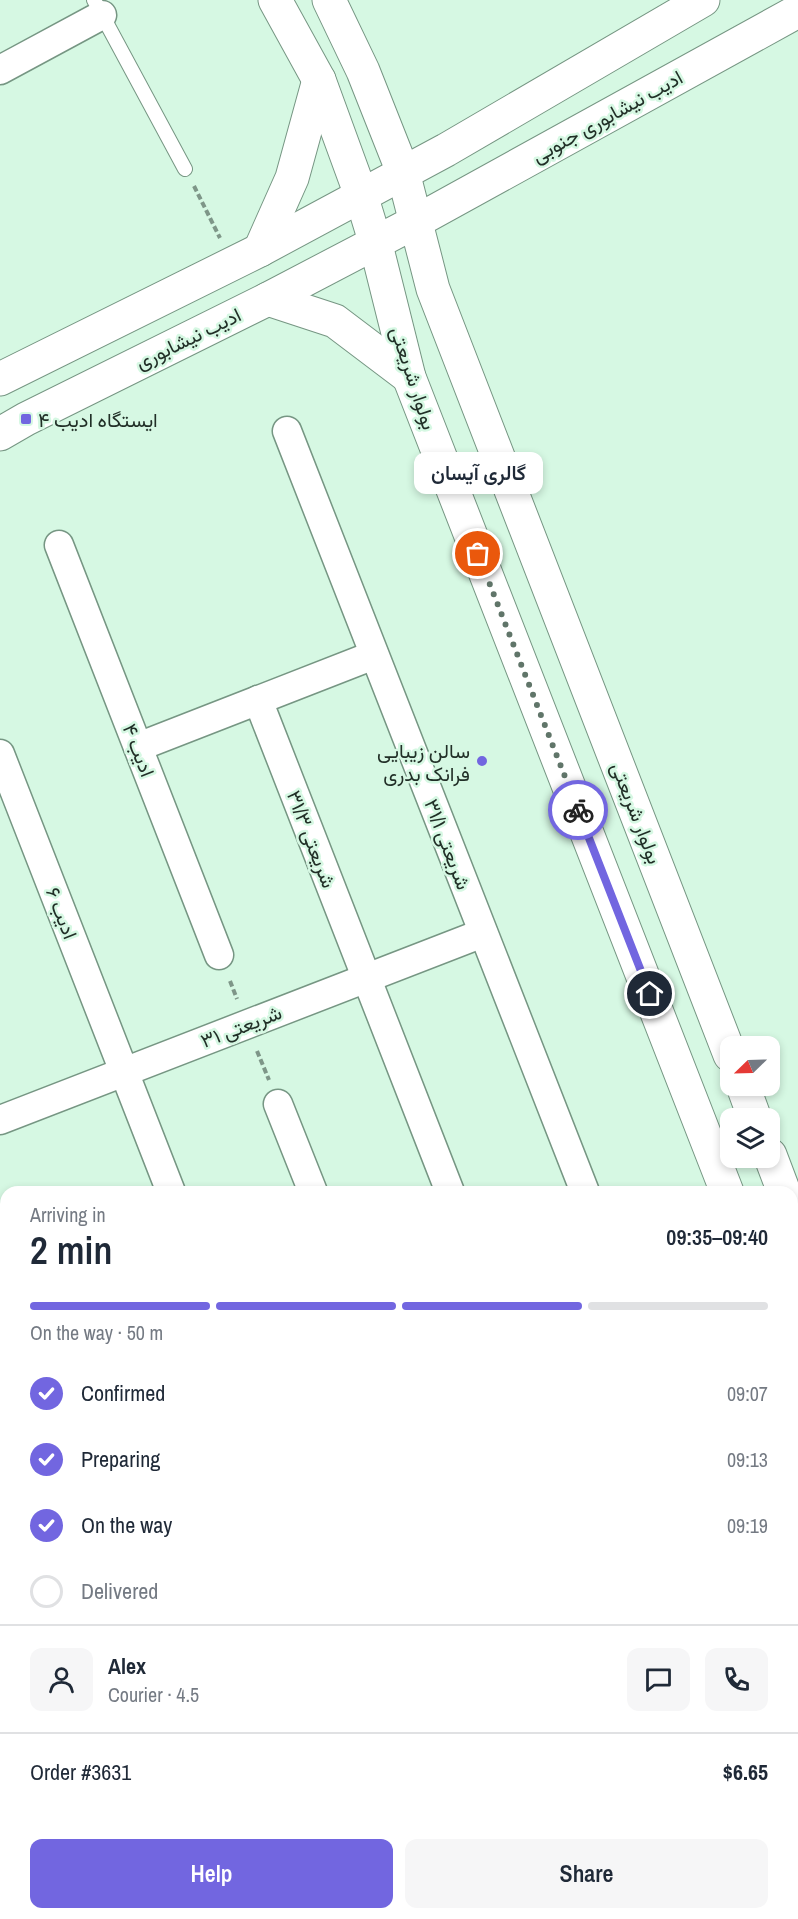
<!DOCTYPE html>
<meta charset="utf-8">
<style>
body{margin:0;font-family:"Archivo Narrow",Vazirmatn,sans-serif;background:#f6f6f7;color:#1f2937;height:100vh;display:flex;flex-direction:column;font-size:22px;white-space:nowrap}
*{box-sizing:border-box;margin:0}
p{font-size:20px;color:#747a83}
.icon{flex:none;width:33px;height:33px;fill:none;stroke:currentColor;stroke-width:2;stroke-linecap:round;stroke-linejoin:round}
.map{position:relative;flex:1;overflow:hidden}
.sheet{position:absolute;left:0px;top:1186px;width:798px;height:734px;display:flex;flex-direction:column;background:#fff;border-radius:18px 18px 0 0;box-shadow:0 3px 9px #0003}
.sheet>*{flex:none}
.needle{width:39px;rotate:247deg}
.tools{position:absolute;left:720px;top:1036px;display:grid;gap:12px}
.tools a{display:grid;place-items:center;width:60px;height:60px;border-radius:12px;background:#fff;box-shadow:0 3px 9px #0003;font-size:30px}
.pin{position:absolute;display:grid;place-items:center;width:51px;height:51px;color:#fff;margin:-26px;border:3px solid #fff;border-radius:50%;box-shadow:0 2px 6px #0007}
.courier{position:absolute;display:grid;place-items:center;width:60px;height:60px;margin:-30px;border:4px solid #7266e0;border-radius:50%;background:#fff;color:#222;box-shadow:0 2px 8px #0007}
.bubble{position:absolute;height:42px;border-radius:12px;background:#fff;box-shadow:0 3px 9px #0003;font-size:20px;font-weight:600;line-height:42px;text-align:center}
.headline em{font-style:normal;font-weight:600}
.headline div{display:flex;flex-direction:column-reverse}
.headline{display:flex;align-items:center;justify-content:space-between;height:102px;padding:0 30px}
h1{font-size:39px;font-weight:600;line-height:45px}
.bar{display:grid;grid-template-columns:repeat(4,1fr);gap:9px 6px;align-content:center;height:72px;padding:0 30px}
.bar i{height:8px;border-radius:4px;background:#e0e1e3}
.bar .active{background:#7266e0}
.bar p{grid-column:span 4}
.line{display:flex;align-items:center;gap:15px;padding:0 30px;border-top:2px solid #e0e1e3}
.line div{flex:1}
.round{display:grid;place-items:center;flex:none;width:63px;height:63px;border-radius:12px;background:#f6f6f7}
ol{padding:0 30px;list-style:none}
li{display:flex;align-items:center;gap:18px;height:66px}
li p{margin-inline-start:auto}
li .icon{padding:6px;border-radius:50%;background:#7266e0;color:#fff;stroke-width:4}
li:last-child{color:#747a83}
li i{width:33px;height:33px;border:3px solid #e0e1e3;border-radius:50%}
.cta{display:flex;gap:12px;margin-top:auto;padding:12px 30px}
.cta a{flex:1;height:69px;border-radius:12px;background:#7266e0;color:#fff;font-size:24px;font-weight:600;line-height:69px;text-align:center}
.cta a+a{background:#f6f6f7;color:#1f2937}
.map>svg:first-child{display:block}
.built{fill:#c3ecd3}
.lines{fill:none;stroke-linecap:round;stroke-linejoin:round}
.service-casing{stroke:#769683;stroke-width:16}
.minor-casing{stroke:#769683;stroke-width:31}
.secondary-casing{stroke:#769683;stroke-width:35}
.path{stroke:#7e9688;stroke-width:4;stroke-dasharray:6 3;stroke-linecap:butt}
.service{stroke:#fff;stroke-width:14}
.minor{stroke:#fff;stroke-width:28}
.secondary{stroke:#fff;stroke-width:33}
.done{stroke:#607569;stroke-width:6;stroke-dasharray:0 10.8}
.route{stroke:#7266e0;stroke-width:8}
.poi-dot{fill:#7266e0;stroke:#d6f8e3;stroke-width:2}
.labels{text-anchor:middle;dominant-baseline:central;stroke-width:5;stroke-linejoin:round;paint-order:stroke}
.street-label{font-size:20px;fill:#212f27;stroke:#d6f8e3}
.poi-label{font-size:20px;fill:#212f27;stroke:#d6f8e3;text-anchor:start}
</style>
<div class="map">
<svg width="798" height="1919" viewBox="0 0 798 1919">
<rect width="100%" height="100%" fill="#d6f8e3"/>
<polygon class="built" points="258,1914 418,1914 420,1919 260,1919"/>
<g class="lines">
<defs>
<polyline id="service" points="94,0 185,169"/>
<g id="minor">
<polyline points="0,70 102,15"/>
<polyline points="287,431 585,1192"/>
<polyline points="59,545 219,955"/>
<polyline points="258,700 450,1192"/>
<polyline points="138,747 374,655"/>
<polyline points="0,754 171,1192"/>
<polyline points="278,1104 313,1192"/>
<polyline points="0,1120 483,933"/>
<polyline points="0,1282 6,1297"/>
<polyline points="0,1384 6,1382"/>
<polyline points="792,1725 798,1740"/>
<polyline points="0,1735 6,1750"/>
<polyline points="72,1914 74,1919"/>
<polyline points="252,1914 254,1919"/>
<polyline points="452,1914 454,1919"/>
<polyline points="597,1914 599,1919"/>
<polyline points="730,1914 732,1919"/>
</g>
<g id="secondary">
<polyline points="275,0 319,80 361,195 375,241 409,377 727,1192"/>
<polyline points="329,0 363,71 403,172 433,289 730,1055"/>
<polyline points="260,250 292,178 319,80"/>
<polyline points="268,299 335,321 409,377"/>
<polyline points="0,379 260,250 446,150 703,0"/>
<polyline points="0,434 26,419 268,299 417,221 798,11"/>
<polyline points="743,1086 755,1119"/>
<polyline points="770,1155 784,1192"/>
<polyline points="792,1213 798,1229"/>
<polyline points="792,1358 798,1374"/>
</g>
</defs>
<use href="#service" class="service-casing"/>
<use href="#minor" class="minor-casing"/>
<use href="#secondary" class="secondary-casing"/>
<g class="path">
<polyline points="194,186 220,238"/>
<polyline points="230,981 237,999"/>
<polyline points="257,1051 269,1080"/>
</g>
<use href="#service" class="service"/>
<use href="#minor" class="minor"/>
<use href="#secondary" class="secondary"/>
</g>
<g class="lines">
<polyline class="done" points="478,554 578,810"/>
<polyline class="route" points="578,810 650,994"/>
</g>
<g class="poi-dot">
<rect x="20" y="413" width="12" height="12" rx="3"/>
<circle cx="482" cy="761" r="6"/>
</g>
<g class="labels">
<g class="street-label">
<text transform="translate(607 116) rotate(-29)">ادیب نیشابوری جنوبی</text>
<text transform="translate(188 338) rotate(-26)">ادیب نیشابوری</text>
<text transform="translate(414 378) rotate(72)">بولوار شریعتی</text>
<text transform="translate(139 750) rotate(69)">ادیب ۴</text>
<text transform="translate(637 813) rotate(69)">بولوار شریعتی</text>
<text transform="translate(312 839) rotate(69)">شریعتی ۳۱/۳</text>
<text transform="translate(448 844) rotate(69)">شریعتی ۳۱/۱</text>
<text transform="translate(62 913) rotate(69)">ادیب ۶</text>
<text transform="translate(241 1026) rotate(-21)">شریعتی ۳۱</text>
</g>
<g class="poi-label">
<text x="38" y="419">ایستگاه ادیب ۴</text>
<text x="470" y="750" text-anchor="end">سالن زیبایی<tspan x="470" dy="23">فرانک بدری</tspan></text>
</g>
</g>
</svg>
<div class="tools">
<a><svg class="needle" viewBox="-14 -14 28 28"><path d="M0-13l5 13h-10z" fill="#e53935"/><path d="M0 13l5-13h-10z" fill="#747a83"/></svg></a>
<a><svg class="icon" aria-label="layers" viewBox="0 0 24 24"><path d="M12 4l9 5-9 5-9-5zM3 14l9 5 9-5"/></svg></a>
</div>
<div class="pin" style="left:478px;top:554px;background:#ea580c"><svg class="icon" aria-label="bag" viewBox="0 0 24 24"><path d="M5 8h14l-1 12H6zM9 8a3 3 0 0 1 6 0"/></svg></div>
<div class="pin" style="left:650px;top:994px;background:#1f2937"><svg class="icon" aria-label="home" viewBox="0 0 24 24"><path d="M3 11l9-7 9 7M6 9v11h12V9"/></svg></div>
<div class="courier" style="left:578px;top:810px"><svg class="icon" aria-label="bike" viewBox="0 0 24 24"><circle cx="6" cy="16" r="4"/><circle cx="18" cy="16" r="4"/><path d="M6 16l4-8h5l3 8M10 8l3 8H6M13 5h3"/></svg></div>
<div class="bubble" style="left:414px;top:452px;width:129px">گالری آيسان</div>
<section class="sheet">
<div class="headline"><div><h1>2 min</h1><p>Arriving in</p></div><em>09:35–09:40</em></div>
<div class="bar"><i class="active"></i><i class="active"></i><i class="active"></i><i></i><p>On the way · 50 m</p></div>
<ol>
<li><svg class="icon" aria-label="check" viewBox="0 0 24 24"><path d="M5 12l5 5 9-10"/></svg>Confirmed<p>09:07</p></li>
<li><svg class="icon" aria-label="check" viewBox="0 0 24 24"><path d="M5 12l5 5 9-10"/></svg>Preparing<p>09:13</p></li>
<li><svg class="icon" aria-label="check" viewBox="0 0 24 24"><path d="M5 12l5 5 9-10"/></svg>On the way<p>09:19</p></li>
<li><i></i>Delivered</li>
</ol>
<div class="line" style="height:108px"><a class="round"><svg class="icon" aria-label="person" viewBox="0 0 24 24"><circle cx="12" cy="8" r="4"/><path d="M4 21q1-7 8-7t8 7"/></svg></a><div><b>Alex</b><p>Courier · 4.5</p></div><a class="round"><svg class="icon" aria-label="chat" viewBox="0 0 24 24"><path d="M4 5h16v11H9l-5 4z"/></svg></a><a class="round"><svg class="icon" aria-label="phone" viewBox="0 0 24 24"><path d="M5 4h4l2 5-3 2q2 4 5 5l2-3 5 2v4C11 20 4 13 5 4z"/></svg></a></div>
<div class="line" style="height:78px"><div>Order #3631</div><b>$6.65</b></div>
<div class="cta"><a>Help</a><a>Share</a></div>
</section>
</div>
